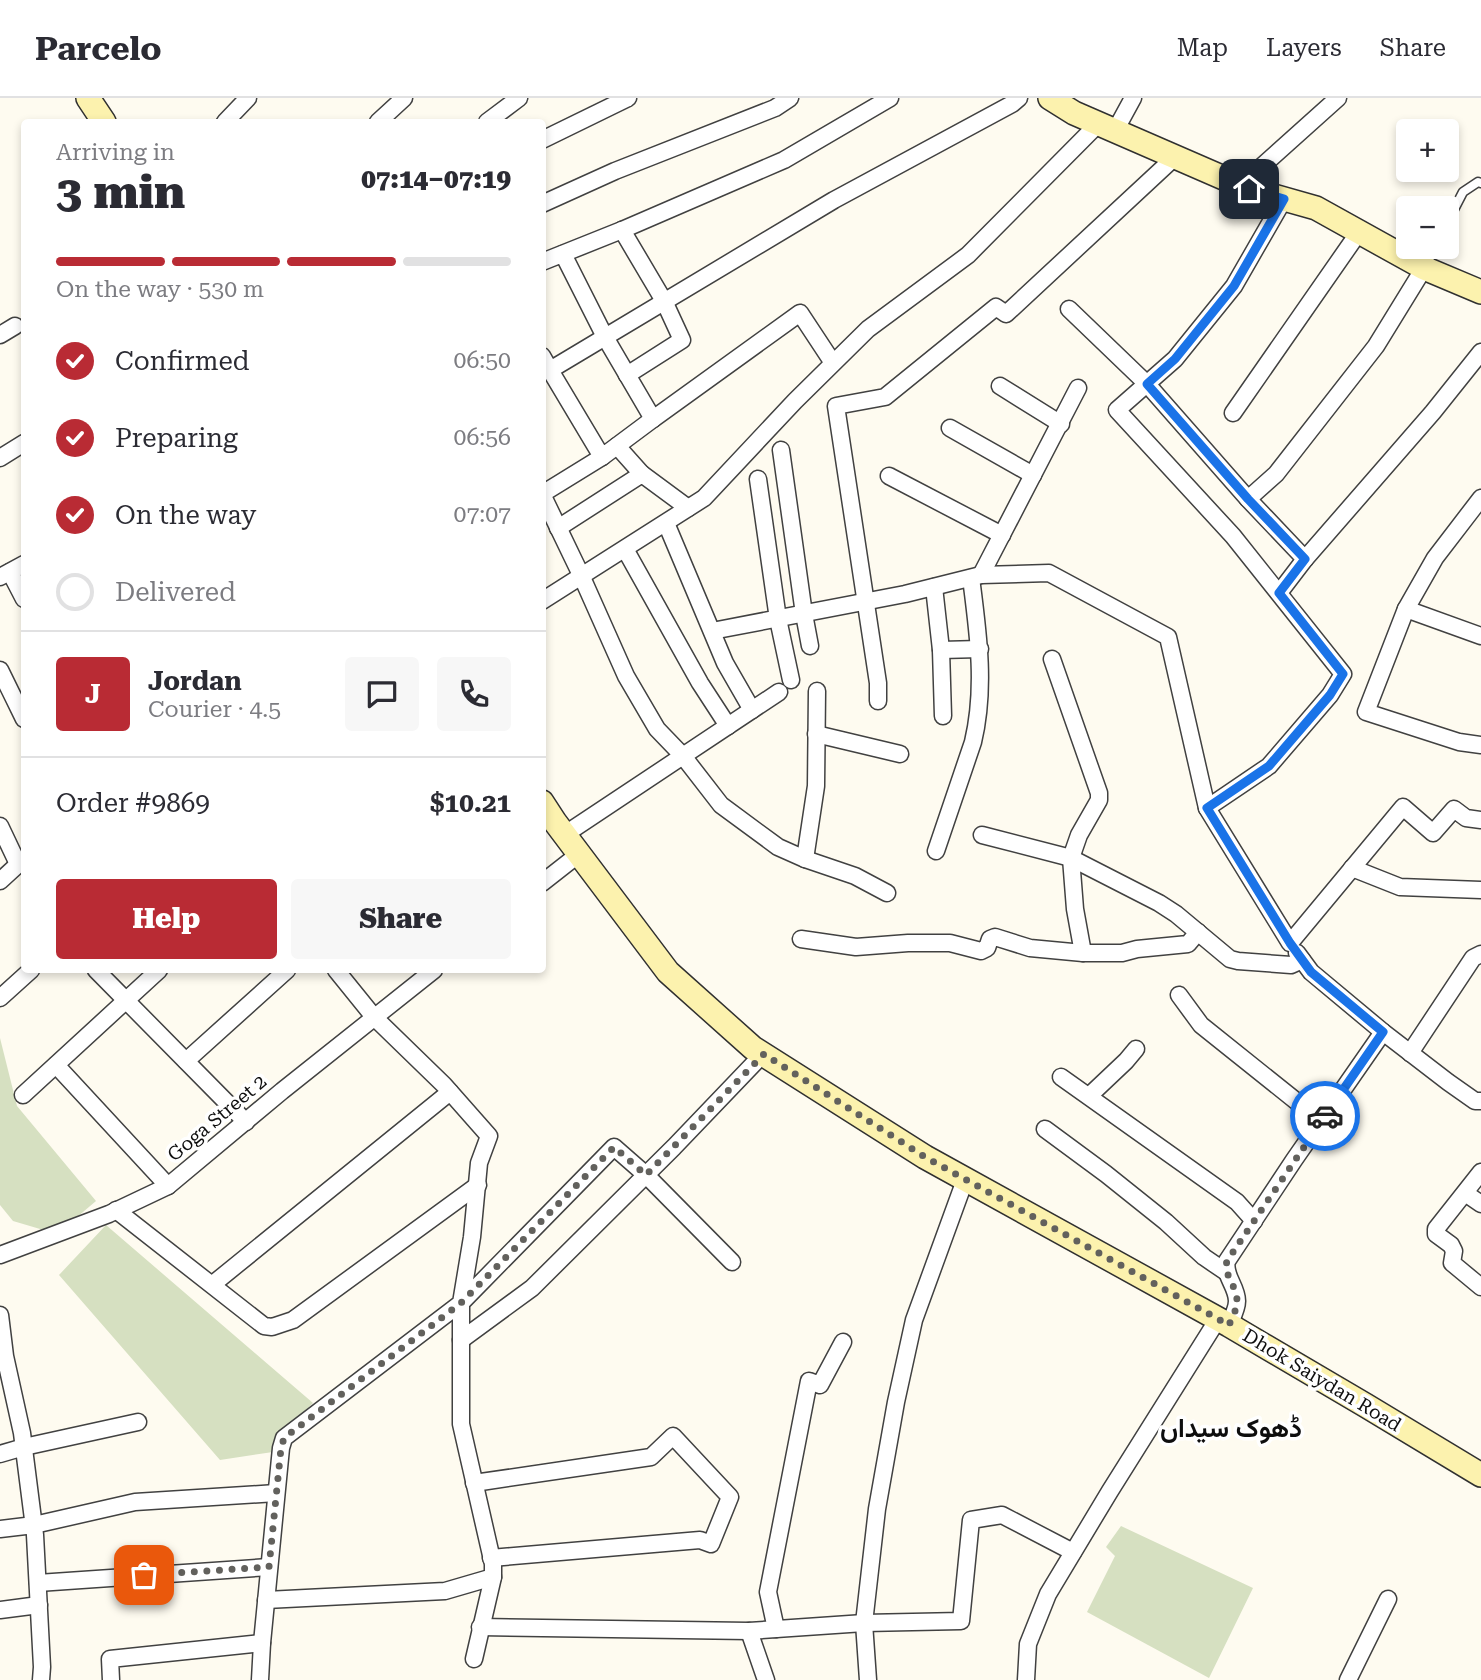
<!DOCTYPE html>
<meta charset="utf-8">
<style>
body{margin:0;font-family:"Roboto Serif",Vazirmatn,serif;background:#f7f7f7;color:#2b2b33;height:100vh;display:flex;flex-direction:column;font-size:26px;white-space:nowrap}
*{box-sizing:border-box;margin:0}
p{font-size:23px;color:#7c7c81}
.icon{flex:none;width:38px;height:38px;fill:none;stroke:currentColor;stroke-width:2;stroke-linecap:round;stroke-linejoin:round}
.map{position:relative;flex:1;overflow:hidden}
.sheet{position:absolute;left:21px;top:21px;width:525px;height:854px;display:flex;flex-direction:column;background:#fff;border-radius:7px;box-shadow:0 4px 10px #0003}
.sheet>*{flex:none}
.controls{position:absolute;left:1396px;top:21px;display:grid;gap:14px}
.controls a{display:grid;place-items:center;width:63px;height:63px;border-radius:7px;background:#fff;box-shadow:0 4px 10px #0003;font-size:35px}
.pin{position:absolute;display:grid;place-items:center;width:60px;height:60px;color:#fff;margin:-30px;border-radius:14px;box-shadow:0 4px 10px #0006}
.courier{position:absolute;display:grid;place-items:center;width:70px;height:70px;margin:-35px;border:5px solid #1a73e8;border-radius:50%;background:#fff;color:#222;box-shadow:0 2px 9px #0007}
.head em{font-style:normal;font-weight:800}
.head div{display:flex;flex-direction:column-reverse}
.head{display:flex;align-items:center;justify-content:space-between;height:119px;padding:0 35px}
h1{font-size:46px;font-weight:800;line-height:52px}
.bar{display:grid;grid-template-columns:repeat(4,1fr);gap:10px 7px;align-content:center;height:84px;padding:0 35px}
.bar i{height:9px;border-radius:5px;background:#e1e1e2}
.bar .selected{background:#b92b34}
.bar p{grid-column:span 4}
.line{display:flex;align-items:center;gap:18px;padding:0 35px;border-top:2px solid #e1e1e2}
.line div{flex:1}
.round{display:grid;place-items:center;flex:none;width:74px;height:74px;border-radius:7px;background:#f7f7f7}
ol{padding:0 35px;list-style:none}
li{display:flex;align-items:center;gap:21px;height:77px}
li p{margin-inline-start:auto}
li .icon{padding:7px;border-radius:50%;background:#b92b34;color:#fff;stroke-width:4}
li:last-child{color:#7c7c81}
li i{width:38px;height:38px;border:4px solid #e1e1e2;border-radius:50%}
.primary-button{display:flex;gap:14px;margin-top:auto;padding:14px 35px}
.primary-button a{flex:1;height:80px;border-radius:7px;background:#b92b34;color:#fff;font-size:28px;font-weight:800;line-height:80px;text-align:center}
.primary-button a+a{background:#f7f7f7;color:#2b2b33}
header{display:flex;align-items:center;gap:42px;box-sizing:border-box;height:98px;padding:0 35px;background:#fff;border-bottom:2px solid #e1e1e2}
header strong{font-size:33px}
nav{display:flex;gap:38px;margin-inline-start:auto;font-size:24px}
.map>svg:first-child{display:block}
.cemetery{fill:#d6e0c1}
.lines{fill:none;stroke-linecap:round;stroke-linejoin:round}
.lane-casing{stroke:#414141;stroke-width:11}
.street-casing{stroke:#414141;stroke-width:19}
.secondary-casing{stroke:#303030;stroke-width:26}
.lane{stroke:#fff;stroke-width:8}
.street{stroke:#fff;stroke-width:16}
.secondary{stroke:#fcf2ae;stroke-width:23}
.done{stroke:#62615d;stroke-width:7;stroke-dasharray:0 12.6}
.route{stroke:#1a73e8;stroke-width:9}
.labels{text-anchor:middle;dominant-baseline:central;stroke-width:7;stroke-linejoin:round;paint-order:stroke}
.street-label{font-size:19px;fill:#0e0e0e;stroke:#fff}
.district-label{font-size:26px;font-weight:bold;fill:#0e0e0e;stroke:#fff}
</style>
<header>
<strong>Parcelo</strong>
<nav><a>Map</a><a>Layers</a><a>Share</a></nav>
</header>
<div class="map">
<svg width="1481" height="1582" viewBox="0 0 1481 1582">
<rect width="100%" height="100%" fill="#fefbf0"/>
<g class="cemetery">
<polygon points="0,940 17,1008 96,1103 57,1136 13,1123 0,1107"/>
<polygon points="106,1127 313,1305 281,1337 273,1354 220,1362 59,1177"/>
<polygon points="1121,1428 1253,1490 1209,1580 1087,1514 1115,1458 1106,1449"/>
</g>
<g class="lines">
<defs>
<g id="lane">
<polyline points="1447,125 1463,94 1478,84 1481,85"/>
<polyline points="1426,168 1435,149"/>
</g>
<g id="street">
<polyline points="225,24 248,0"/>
<polyline points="378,24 404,0"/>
<polyline points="487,24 519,0"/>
<polyline points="1115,33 1133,0"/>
<polyline points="542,42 628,0"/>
<polyline points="1241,87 1338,0"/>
<polyline points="542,106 615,73 775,10 790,0"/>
<polyline points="622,132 664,203 682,242 627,277"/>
<polyline points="563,156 605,239 653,321 800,215 833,265"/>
<polyline points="542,164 622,132 784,62 890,0"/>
<polyline points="1069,211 1147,286 1248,401 1276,376 1376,248 1424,170"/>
<polyline points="0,237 15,228"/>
<polyline points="542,258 550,272 834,102 1012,6 1019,0"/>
<polyline points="550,272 602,359 653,321"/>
<polyline points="1000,288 1061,326"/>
<polyline points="1233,315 1359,134"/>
<polyline points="950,330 1033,377"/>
<polyline points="617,348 642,376"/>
<polyline points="781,352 804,516 810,548"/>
<polyline points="0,360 24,345"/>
<polyline points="889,378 1002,437"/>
<polyline points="758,381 778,521 791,582"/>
<polyline points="542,396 581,477 626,578 657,631 683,658 721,707 778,749 805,761 855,778 887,795"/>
<polyline points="542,396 602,359"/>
<polyline points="1481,400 1435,460 1406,511 1366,614 1459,644 1481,647"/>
<polyline points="1248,401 1305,461 1279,495"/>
<polyline points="666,425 725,565 752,612"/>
<polyline points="558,430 642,376 688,410"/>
<polyline points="625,451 700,585 728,628"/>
<polyline points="1305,461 1433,314 1481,254"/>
<polyline points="10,474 24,501"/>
<polyline points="981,477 1078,290"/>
<polyline points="0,479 24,466"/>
<polyline points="934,489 941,552 943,618"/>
<polyline points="542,503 704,400 795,303 868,231 968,157 1099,25"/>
<polyline points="1406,511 1481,538"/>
<polyline points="712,533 905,496 981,477 1049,475 1168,539 1207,710 1290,845 1403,709 1433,735 1454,711 1466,720 1481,722"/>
<polyline points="941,552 980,551"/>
<polyline points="1052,561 1099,695 1099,702 1079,737 1071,760 1075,811 1083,855"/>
<polyline points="0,572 24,621"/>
<polyline points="878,603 878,585 836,308 885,299 996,209 1006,216 1175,59"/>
<polyline points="816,636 900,656"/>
<polyline points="1207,710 1269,668 1330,597 1343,576 1233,438 1117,312 1175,261 1234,188 1284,101"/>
<polyline points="0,728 18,766"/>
<polyline points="564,737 779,594"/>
<polyline points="982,737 1071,760 1159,805 1176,816 1230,861 1238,863 1291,867 1302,862"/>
<path d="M936,753L973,644C986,590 978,534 971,480"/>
<polyline points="805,761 816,688 817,593"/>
<polyline points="1352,770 1400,789 1481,792"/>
<polyline points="0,783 24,761"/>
<polyline points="542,785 579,756"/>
<polyline points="801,841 856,849 908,845 950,845 981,853 987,850 990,841 995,839 1030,850 1083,855 1122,855 1137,851 1188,846 1198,834"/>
<polyline points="1297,855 1311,874 1383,934 1448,984 1475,1003 1481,1003"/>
<polyline points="96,872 246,1024"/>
<polyline points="1179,897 1201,927 1321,1023"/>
<polyline points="0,900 31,872"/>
<polyline points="1410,955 1473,860 1481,856"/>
<polyline points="186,963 287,872"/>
<polyline points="56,967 168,1088"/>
<polyline points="1061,979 1237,1104 1254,1123"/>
<polyline points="23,997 159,872"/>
<polyline points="1089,998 1126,963 1136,951"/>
<polyline points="1045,1031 1106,1076 1166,1124 1204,1159 1226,1174"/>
<polyline points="1481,1074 1436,1131 1436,1136 1451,1147 1454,1153 1452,1165 1481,1189"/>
<polyline points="1465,1095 1481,1106"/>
<polyline points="116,1112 264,1228 272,1229 293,1222 478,1087"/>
<polyline points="0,1157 109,1116 168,1088 282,993 434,872"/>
<polyline points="213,1186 450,994"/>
<polyline points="0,1217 5,1258 22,1335 35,1437 42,1569 41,1582"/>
<path d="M1229,1227C1232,1220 1237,1211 1237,1203C1237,1188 1223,1177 1227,1163L1294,1062L1383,934"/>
<polyline points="461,1242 532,1190 674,1049 763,956"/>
<polyline points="0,1356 24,1349 138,1324"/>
<polyline points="474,1385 651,1359 673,1338 730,1399 711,1446 700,1442 491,1460"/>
<polyline points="0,1431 34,1427 135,1404 276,1395"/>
<polyline points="38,1485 269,1469"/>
<polyline points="266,1502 445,1493 493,1479"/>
<polyline points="0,1512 39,1507"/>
<polyline points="480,1529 749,1533 864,1525 961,1523 971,1422 1002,1417 1073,1454"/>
<polyline points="776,1531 768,1494 809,1283 820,1287 843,1244"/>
<polyline points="749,1533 766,1582"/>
<polyline points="474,1561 493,1479 493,1466 461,1326 461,1205 614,1049 646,1077 732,1164"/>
<polyline points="111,1582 110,1561 262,1545"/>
<polyline points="260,1582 262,1545 281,1350 284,1340 461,1205 472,1139 479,1065 489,1038 444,987 374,919 336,872"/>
<polyline points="868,1582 864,1525 877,1411 896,1304 914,1222 965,1082"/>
<polyline points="1026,1582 1028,1546 1048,1496 1110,1393 1218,1221"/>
<polyline points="1348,1582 1388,1501"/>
</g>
<g id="secondary">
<polyline points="88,0 104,24"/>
<polyline points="1050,0 1074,15 1249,91 1316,110 1424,170 1481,194"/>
<polyline points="542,704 555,724 668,874 753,950 925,1059 1229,1227 1365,1307 1481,1377"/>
</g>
</defs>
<use href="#lane" class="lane-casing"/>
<use href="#street" class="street-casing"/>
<use href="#secondary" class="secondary-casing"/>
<use href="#lane" class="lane"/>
<use href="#street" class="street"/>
<use href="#secondary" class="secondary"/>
</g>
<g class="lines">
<path class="done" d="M144,1477L269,1469L281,1350L284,1340L461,1205L614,1049L646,1077L764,956L925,1059L1229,1227C1232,1220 1237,1211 1237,1203C1237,1188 1223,1177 1227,1163L1325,1018"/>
<polyline class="route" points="1249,91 1284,101 1234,188 1175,261 1147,286 1248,401 1305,461 1279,495 1343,576 1330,597 1269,668 1207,710 1290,845 1311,874 1383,934 1325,1018"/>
</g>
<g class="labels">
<g class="street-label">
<text transform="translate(217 1020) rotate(-40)">Goga Street 2</text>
<text transform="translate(1322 1282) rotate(31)">Dhok Saiydan Road</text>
</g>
<g class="district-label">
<text x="1231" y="1330">ڈھوک سیداں</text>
</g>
</g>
</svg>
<div class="controls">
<a>+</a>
<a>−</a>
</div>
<div class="pin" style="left:144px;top:1477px;background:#ea580c"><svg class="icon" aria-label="bag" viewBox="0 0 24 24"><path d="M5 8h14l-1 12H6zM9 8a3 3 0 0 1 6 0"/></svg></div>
<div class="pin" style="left:1249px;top:91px;background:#1f2937"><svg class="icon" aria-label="home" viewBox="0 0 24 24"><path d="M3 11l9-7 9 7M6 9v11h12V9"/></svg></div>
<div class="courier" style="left:1325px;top:1018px"><svg class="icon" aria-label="car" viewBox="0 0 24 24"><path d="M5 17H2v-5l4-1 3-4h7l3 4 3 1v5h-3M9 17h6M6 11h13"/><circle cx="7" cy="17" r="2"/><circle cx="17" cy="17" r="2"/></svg></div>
<section class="sheet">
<div class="head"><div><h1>3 min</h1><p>Arriving in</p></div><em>07:14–07:19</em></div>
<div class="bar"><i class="selected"></i><i class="selected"></i><i class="selected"></i><i></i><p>On the way · 530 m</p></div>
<ol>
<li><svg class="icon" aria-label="check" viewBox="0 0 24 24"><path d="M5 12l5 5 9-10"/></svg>Confirmed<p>06:50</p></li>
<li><svg class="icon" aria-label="check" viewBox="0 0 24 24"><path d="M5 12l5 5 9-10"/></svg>Preparing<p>06:56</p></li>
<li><svg class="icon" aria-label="check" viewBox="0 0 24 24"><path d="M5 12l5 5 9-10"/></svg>On the way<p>07:07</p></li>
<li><i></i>Delivered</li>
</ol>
<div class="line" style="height:126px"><b class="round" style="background:#b92b34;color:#fff">J</b><div><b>Jordan</b><p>Courier · 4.5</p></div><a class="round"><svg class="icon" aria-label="chat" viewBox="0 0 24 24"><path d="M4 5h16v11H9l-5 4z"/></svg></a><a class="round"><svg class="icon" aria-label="phone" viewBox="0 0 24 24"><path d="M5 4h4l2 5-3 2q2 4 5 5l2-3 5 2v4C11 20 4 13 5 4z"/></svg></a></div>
<div class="line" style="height:91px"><div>Order #9869</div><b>$10.21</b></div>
<div class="primary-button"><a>Help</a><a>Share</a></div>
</section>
</div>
